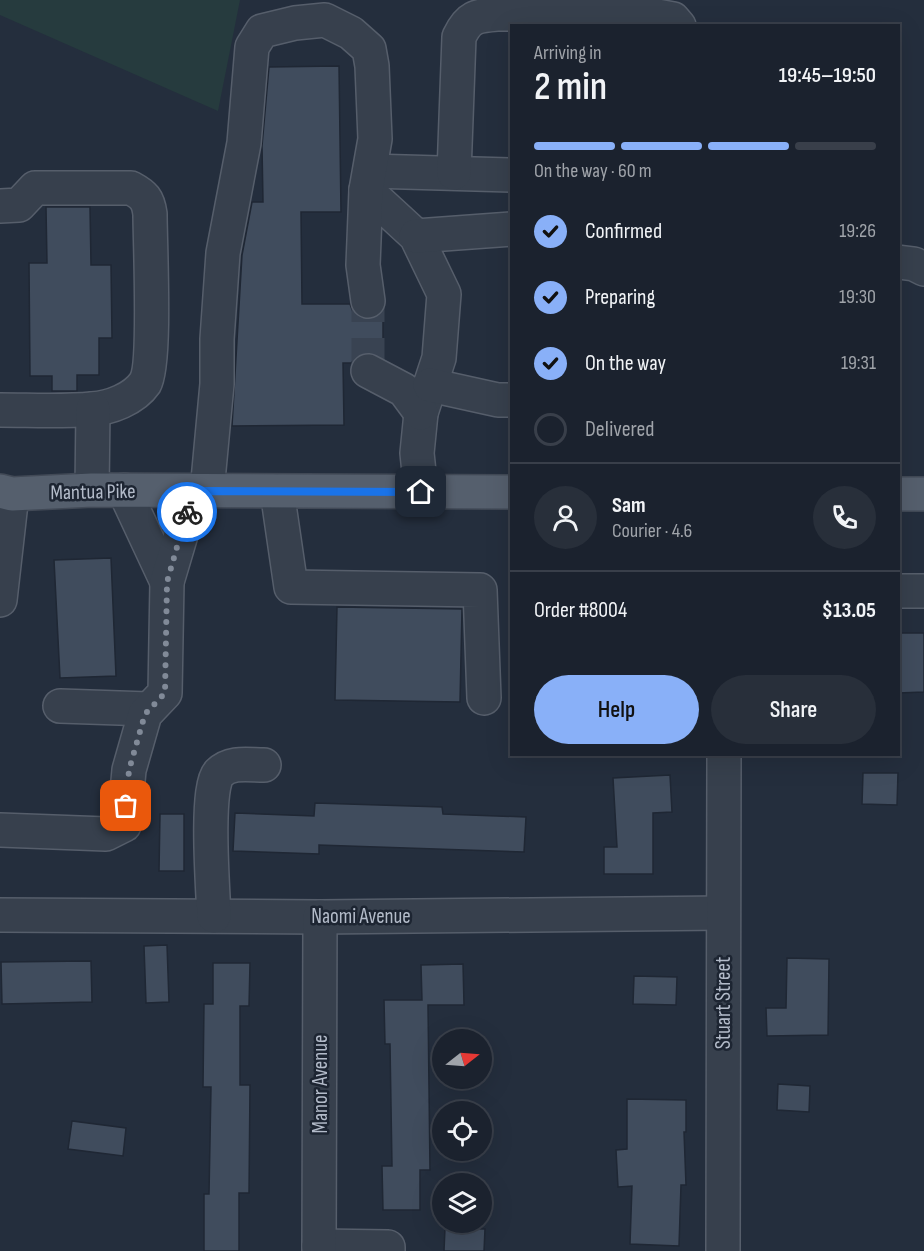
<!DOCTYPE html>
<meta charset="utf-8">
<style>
body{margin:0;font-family:"Sofia Sans Condensed",sans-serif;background:#282f3a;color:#f1f3f6;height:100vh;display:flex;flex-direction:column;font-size:22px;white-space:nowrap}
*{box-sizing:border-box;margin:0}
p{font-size:20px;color:#a0a4aa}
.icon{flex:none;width:33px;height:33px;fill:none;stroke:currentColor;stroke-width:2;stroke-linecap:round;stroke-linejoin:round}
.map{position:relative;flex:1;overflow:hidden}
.drawer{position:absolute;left:510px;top:24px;width:390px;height:732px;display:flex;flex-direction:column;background:#1b222e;border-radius:0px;box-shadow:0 6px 24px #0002,0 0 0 2px #393f4a}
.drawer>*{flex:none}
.needle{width:39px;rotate:73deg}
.fabs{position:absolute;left:432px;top:1029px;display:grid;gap:12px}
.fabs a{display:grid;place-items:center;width:60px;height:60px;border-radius:50%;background:#1b222e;box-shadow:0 6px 24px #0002,0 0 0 2px #393f4a;font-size:30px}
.pin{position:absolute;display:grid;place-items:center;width:51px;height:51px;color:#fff;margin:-26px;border-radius:12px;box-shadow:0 3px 9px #0006}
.courier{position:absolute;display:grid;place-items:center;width:60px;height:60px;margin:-30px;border:4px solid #1a73e8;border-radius:50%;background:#fff;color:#222;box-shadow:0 2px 8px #0007}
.head em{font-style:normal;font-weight:600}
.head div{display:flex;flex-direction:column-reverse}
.head{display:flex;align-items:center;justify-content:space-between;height:102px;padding:0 24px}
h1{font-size:39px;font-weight:600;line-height:45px}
.bar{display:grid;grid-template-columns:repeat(4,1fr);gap:9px 6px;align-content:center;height:72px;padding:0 24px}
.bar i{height:8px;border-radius:4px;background:#393f4a}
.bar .active{background:#89b0f8}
.bar p{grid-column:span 4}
.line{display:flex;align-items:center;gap:15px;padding:0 24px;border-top:2px solid #393f4a}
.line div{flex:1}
.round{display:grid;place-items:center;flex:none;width:63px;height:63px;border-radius:32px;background:#282f3a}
ol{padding:0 24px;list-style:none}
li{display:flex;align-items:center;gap:18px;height:66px}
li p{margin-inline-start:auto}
li .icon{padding:6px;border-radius:50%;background:#89b0f8;color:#111;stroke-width:4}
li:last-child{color:#a0a4aa}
li i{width:33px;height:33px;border:3px solid #393f4a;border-radius:50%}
.action{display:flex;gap:12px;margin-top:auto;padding:12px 24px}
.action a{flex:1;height:69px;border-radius:36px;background:#89b0f8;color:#111;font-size:24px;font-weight:600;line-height:69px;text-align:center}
.action a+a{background:#282f3a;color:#f1f3f6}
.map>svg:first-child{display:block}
.green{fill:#263b3e}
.building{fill:#404c5d;stroke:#1f2734;stroke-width:1.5}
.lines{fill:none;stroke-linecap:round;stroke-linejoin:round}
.minor-tunnel{stroke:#394352;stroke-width:33;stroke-dasharray:33 16;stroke-linecap:butt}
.minor-casing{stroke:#565e6b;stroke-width:36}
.major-casing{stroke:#414956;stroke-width:36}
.minor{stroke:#37404d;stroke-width:33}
.major{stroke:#555f6d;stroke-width:33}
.done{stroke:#818a98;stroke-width:6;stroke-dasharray:0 10.8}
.route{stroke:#1a73e8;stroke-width:8}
.labels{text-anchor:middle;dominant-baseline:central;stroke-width:5;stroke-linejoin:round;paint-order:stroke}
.street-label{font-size:21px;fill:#b3bbc9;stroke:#1d2532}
</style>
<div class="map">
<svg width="924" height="1251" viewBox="0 0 924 1251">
<rect width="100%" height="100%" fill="#242e3d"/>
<polygon class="green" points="0,0 240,0 218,111 0,15"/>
<g class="building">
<polygon points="339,66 341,212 301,212 302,304 350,304 353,312 360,318 370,320 379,316 383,311 383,358 367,352 358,356 351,363 343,363 344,425 232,426 242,255 252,202 263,202 262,146 269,67"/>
<polygon points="46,207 90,207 91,265 111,265 112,338 99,338 99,375 77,375 77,391 52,391 52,376 30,376 29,263 47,263"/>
<polygon points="111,558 116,676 60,678 54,560"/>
<polygon points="337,607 462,609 460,702 335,700"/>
<polygon points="898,633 924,633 924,692 898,693"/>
<polygon points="863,773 898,773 897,805 862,804"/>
<polygon points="670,775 672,812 653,813 653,874 604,874 604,847 617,847 613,778"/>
<polygon points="315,803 442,807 443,814 526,817 524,852 319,845 319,854 233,851 235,813 314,816"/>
<polygon points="160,814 184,814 184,871 159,871"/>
<polygon points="167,945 169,1002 146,1003 144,946"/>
<polygon points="787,958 829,959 828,1035 767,1036 766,1008 786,1008"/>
<polygon points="91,961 92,1002 2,1004 1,962"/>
<polygon points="213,963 250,963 249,1006 240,1006 240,1085 250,1085 249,1193 239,1193 239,1251 204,1251 204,1194 209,1194 211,1087 203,1087 204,1004 213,1004"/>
<polygon points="463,964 464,1005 428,1005 430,1170 420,1170 420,1210 383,1210 382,1166 392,1166 390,1044 385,1044 384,1000 422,1000 421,965"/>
<polygon points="634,976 677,977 676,1005 633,1004"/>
<polygon points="778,1084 810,1086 809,1112 777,1110"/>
<polygon points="627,1099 686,1100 686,1132 684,1132 686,1185 681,1185 679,1246 630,1244 632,1186 618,1187 616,1150 627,1149"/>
<polygon points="72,1121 126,1128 123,1156 68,1149"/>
<polygon points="445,1228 485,1229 484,1251 444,1251"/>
</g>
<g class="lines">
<polyline class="minor-tunnel" points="368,371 368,301"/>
<defs>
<g id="minor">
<polyline points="370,171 512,175"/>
<path d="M454,173L459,37C469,16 476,16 499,14L652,15L673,19L679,26"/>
<polyline points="366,190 416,236 444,294 439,358 421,413 417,453 421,492"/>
<path d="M0,206L19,205L35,188H131C144,195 148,199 150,214C150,243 156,365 145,383C134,399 110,408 92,409C62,412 30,410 0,410"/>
<polyline points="416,236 512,229"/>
<polyline points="898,262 914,264 924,269"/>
<polyline points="368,371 404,390 421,413"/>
<polyline points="430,385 498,400 512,400"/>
<polyline points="92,490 93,409"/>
<polyline points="124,490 167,582"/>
<polyline points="207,491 217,384 217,339 223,253 244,143 252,47 262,31 295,23 325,20 351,33 369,49 372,66 375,139 366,190 363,265 368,301"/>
<polyline points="277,491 291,587 480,590 484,698"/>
<polyline points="898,591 924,591"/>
<polyline points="0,600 12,494"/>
<polyline points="60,706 149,709"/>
<polyline points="0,830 106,834 124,825 129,770 145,714 165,693 167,582 194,491"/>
<polyline points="0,915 320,917 723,913"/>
<path d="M214,916C213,891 205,787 219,773C231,761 249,765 264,765"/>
<polyline points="319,1246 388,1247 388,1251"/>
<polyline points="319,1251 320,917"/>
<polyline points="723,1251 724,754"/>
</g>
<g id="major">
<polyline points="0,491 12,494 92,490 512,492"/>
<polyline points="898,494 924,494"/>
</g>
</defs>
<use href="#minor" class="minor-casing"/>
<use href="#major" class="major-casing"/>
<use href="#minor" class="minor"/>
<use href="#major" class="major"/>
</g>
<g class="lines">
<polyline class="done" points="126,806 129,770 145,714 165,693 167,582 187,512"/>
<polyline class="route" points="187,512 194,491 421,492"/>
</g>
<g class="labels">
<g class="street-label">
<text transform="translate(93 492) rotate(-1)">Mantua Pike</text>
<text x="361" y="916">Naomi Avenue</text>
<text transform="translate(723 1003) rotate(-90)">Stuart Street</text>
<text transform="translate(320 1084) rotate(-90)">Manor Avenue</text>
</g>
</g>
</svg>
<div class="fabs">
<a><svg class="needle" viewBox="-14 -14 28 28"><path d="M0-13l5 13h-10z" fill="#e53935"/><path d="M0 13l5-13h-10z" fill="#a0a4aa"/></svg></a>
<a><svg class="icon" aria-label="locate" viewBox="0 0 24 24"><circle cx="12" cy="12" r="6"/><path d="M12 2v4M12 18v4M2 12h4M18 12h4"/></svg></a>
<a><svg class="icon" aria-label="layers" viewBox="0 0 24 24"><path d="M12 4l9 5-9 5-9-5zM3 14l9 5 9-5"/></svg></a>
</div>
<div class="pin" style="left:126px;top:806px;background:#ea580c"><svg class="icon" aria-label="bag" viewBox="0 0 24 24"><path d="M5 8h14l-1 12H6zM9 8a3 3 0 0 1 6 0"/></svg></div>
<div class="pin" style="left:421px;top:492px;background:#1f2937"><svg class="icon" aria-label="home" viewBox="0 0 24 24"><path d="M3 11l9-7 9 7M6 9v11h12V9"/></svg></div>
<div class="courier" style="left:187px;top:512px"><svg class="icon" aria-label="bike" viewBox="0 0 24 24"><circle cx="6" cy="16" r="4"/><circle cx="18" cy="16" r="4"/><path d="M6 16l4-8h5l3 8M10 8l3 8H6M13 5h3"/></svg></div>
<section class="drawer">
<div class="head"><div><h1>2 min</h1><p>Arriving in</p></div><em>19:45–19:50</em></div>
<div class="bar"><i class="active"></i><i class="active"></i><i class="active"></i><i></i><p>On the way · 60 m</p></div>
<ol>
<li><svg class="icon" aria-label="check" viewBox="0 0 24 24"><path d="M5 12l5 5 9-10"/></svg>Confirmed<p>19:26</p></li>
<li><svg class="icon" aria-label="check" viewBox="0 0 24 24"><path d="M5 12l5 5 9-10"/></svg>Preparing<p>19:30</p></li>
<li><svg class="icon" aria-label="check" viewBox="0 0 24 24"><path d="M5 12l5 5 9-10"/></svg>On the way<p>19:31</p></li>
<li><i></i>Delivered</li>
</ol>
<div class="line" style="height:108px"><a class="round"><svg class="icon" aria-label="person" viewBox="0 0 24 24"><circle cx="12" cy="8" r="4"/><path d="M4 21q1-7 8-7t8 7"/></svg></a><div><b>Sam</b><p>Courier · 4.6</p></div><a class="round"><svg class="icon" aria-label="phone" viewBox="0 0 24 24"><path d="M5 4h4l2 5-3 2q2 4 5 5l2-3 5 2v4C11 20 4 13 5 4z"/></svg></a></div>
<div class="line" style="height:78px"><div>Order #8004</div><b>$13.05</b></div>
<div class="action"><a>Help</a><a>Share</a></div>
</section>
</div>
